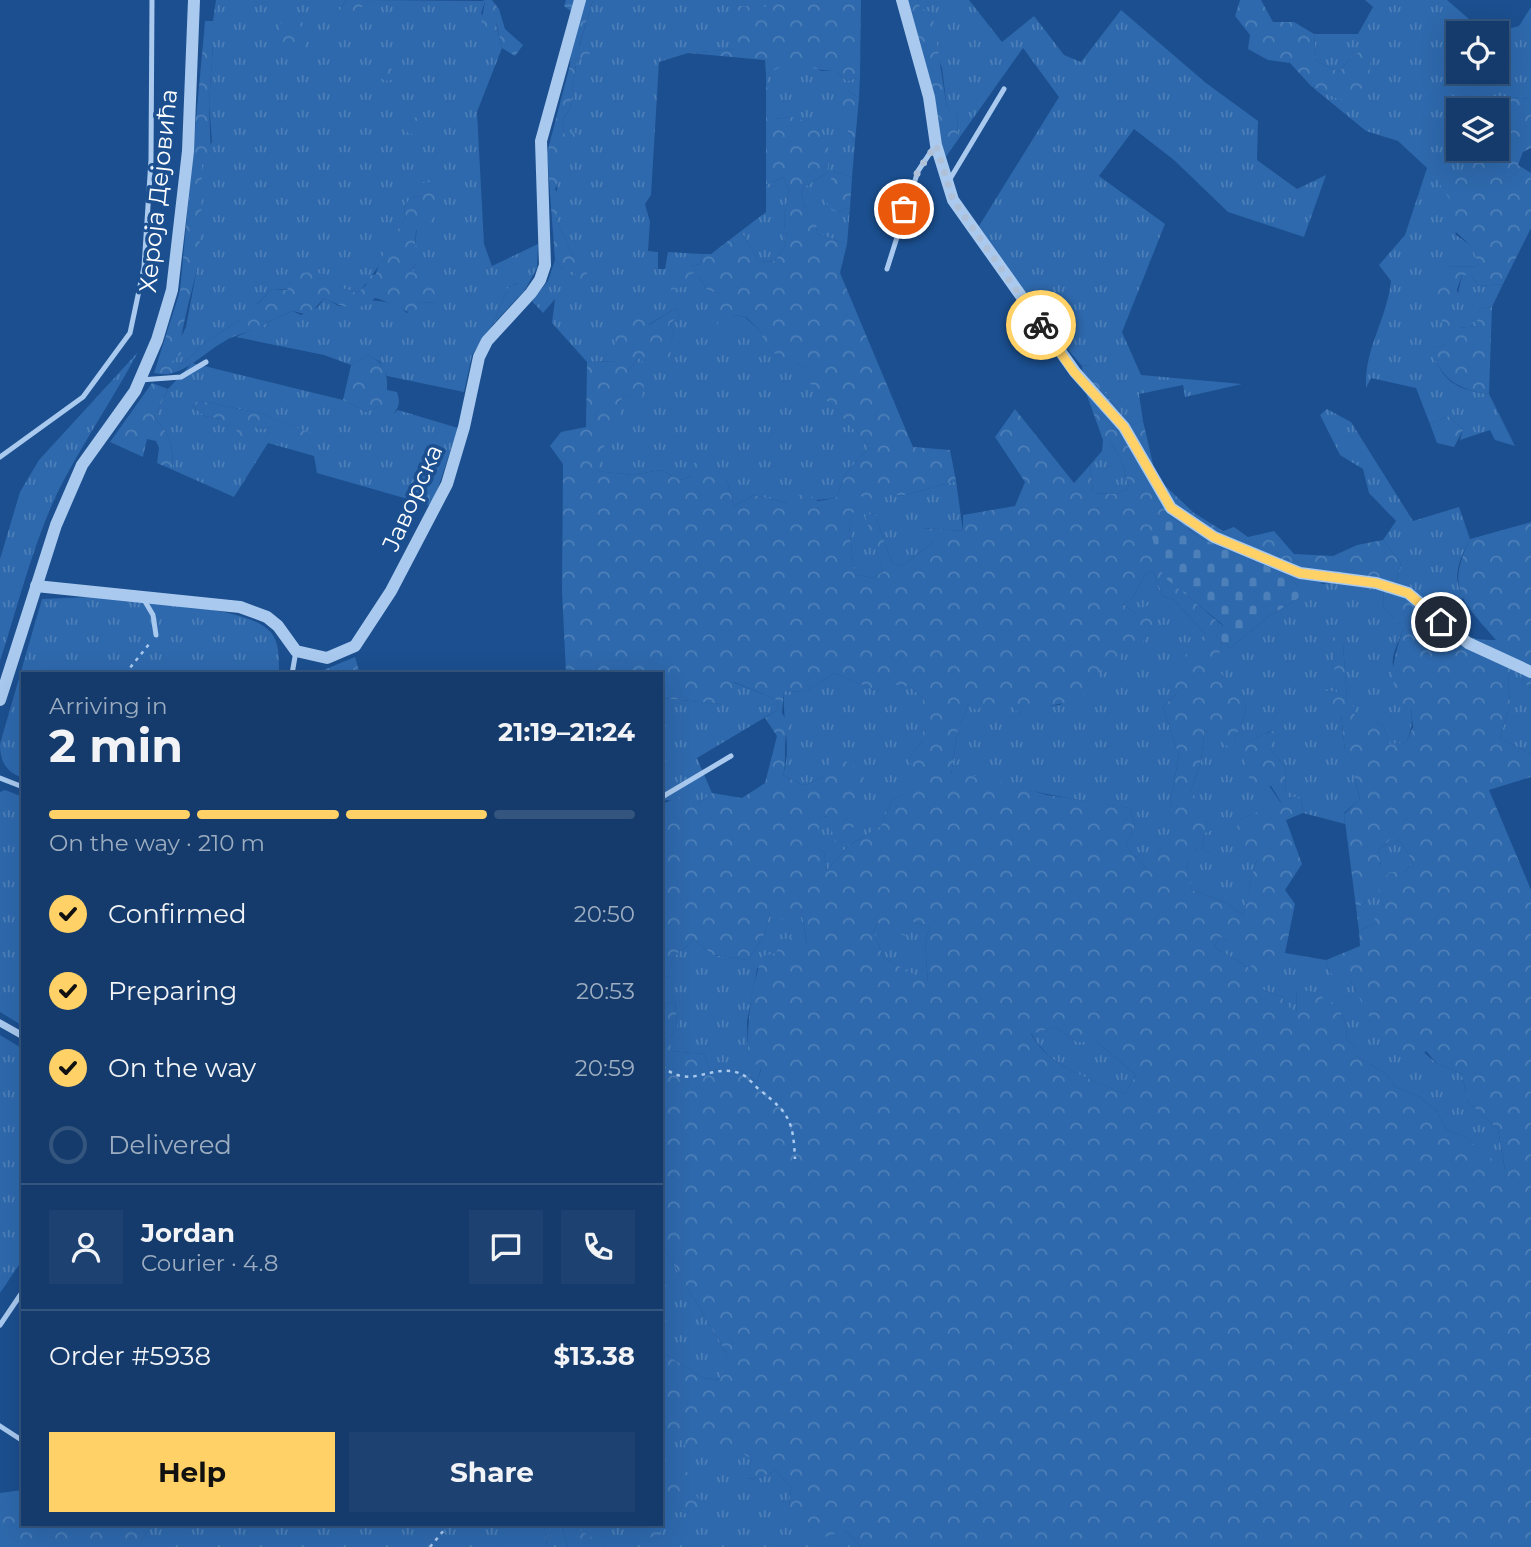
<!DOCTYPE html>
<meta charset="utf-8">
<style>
body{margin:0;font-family:Montserrat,sans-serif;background:#1d4271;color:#f1f3f6;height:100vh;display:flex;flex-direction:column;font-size:26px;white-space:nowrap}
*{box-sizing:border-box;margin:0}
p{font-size:23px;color:#9dadc1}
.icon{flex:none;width:38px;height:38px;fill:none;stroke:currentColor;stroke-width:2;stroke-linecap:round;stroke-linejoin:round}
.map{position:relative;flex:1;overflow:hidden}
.panel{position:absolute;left:21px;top:672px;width:642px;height:854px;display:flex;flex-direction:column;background:#143b6b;border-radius:0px;box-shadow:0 7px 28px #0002,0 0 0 2px #33557e}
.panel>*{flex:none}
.controls{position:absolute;left:1446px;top:21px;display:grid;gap:14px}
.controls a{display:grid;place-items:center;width:63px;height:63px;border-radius:0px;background:#143b6b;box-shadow:0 7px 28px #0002,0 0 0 2px #33557e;font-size:35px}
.pin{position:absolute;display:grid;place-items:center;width:60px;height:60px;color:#fff;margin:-30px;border:4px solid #fff;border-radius:50%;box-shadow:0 2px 7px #0007}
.courier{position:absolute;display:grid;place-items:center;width:70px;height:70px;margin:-35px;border:5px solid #ffd166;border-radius:50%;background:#fff;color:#222;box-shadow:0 2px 9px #0007}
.head em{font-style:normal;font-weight:700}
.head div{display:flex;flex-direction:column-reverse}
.head{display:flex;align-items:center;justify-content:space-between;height:119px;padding:0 28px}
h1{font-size:46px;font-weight:700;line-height:52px}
.bar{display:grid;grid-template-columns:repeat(4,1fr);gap:10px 7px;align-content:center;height:84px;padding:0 28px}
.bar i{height:9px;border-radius:5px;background:#33557e}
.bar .selected{background:#ffd166}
.bar p{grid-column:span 4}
.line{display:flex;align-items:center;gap:18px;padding:0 28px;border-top:2px solid #33557e}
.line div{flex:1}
.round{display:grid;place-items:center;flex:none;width:74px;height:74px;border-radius:0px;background:#1d4271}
ol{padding:0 28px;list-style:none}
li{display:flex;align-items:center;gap:21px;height:77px}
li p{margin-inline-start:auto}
li .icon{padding:7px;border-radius:50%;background:#ffd166;color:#111;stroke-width:4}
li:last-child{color:#9dadc1}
li i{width:38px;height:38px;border:4px solid #33557e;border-radius:50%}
.action{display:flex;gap:14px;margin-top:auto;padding:14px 28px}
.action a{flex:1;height:80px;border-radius:0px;background:#ffd166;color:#111;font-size:28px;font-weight:700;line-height:80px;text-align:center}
.action a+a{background:#1d4271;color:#f1f3f6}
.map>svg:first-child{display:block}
.grass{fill:url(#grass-tufts);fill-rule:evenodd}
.forest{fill:url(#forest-crowns);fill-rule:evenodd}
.cemetery{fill:url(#cemetery-stones)}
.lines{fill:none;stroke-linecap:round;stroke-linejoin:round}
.path{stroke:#a9c9ee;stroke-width:2.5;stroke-dasharray:3.5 5;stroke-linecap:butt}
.service{stroke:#a9c9ee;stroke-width:5}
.minor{stroke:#a9c9ee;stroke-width:7}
.tertiary{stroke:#a9c9ee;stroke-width:12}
.done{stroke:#afc1d8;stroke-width:7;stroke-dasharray:0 12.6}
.route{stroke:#ffd166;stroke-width:9}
.labels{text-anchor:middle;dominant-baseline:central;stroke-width:7;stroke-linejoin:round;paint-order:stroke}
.street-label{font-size:24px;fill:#fff;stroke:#1b4f8f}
</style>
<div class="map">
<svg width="1531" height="1547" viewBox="0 0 1531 1547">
<defs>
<pattern id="grass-tufts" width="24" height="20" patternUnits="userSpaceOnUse" patternTransform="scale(1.75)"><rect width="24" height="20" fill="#2e69ad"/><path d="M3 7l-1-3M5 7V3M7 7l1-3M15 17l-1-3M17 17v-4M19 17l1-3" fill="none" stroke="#4d80b9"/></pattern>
<pattern id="forest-crowns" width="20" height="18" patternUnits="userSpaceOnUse" patternTransform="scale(1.75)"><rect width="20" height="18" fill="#2e69ad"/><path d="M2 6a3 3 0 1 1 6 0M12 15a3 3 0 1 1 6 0" fill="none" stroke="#4d80b9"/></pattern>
<pattern id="cemetery-stones" width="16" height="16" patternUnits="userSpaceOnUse" patternTransform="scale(1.75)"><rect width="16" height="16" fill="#2e69ad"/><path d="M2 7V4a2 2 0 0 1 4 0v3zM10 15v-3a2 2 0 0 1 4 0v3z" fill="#4d80b9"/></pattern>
</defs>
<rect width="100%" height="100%" fill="#1b4f8f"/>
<g class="grass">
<path d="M216,0H346L338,14L371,0L485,1L481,14L495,21L502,48L477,112L484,244L492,266L538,244L537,268L525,290L517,283L508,288L493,324L472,355L464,392L387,376L380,362L368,355L351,365L324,355L236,337L292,311L301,315L318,307L324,298L339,306C366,300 383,295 407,313L419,303L439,302L411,272L423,251L415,246L420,196L411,197L404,208L406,217C388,244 380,272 357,293L339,287L271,290L241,319L206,342L184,363L167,366L186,327L197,268L202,158L212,142L209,104L213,44L204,33L205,21H213Z"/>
<path d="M593,0H768L770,7L736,49L688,53L659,62L651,195L645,204L650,222L648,251L658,252V269H665L668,252L702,254L700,264L691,266V274L697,273L707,290L721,294L732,315L745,317L762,333L764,348L805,367L807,379L870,446L846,473L836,498L788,503L754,495L734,506L726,478L692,476L681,480L661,470L632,475L597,471C602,444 605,413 627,394L641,405L628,371L639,358L670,344L674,332L669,324L680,316L676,308L648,325L617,361L587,362L552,323L555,299L543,313L532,301L548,281L555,260L564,270L592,262L572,255L555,216L561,140H577L564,134L562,120L570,109L577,57L590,59L579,47Z"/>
<polygon points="917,0 969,0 1002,42 1034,16 1064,55 1081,62 1121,10 1206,83 1258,121 1257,160 1297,189 1326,175 1304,237 1228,212 1174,160 1134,129 1099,176 1165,224 1122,332 1141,375 1242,384 1185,397 1183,385 1139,394 1143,421 1130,426 1100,387 1090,365 1082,366 1043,320 979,226 1059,97 1023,48 957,141 958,111 947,108 942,68"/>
<path d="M1365,0H1447L1485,33H1458V72H1496L1494,33L1519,26L1531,7V99L1499,96L1482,102L1441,83L1470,108L1458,110V149H1482L1450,200L1456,235L1473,247L1479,266L1446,267L1458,293L1462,275H1471L1478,286L1503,284L1492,307L1480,309L1477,326L1460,328L1446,345L1433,348C1439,381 1458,390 1489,394L1515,446L1495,440L1490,430L1460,440L1463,430L1449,416L1430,424L1416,388L1371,378L1366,388C1364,349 1387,319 1391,281L1379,265L1405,235L1427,168L1398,141L1366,131L1311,86L1341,100L1354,54L1339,72L1316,61L1314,34H1358L1373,7Z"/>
<polygon points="801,62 822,71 835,71 847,81 860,77 859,98 848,91 846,129 855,142 852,177 833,171 838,212 850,208 847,244 816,233 818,205 804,208 801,189 828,172 791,117 773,119 773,90 766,87 766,75 781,64"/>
<polygon points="783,177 789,190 784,218 786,244 775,261 759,262 741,231 766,212 766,185"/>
<path d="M138,352C115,395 88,435 65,478C36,531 19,603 0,661V559L20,492L39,460Z"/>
<path d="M192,363L343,400L366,412L377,407L393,414L398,410L458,428L432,506L317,473L314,456L268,443L234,497L173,470C173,448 171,433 154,418L168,389ZM200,401L260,413L310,433L274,426L263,429L244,424V439L235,424L226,426L221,419L205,416L191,405Z"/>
<path d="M1327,409L1351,422L1413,521L1459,507L1470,539C1460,559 1451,576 1463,597L1458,612L1462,636L1396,584L1401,563L1383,540L1396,521L1369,493L1363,469L1340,455L1320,415Z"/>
<polygon points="1103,440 1109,440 1121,459 1129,488 1116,494 1093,493 1090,465 1102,451"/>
<polygon points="956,481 963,531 923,528 932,543 902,566 892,562 874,513 866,516 883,572 873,578 854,574 849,524 859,496 884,490 901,496"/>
<path d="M1153,571L1163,596L1174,600L1205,634L1178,692L1163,707L1179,756L1170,803L1174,825L1158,855L1159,876L1145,867L1126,846L1135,826L1130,808C1069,801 1011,785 951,775L958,729L969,703L1009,702L1019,714L1035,707L1060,705L1102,659L1124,643L1136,614L1123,604L1133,598L1145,574Z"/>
<path d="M1288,575L1323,584L1366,575L1384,590L1383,607L1403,629C1400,639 1391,655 1393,665C1401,696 1422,710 1406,742L1390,745L1383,725L1354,719L1347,700L1343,644L1337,692L1325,691L1341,715L1345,751L1363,770L1354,777L1360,799L1344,813L1345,824L1303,813L1301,797H1286L1285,767L1270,749L1273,730L1241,745L1281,803L1238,820L1257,860C1249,878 1250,897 1243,915L1225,902L1192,890L1187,875L1189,856L1197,848L1222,859L1202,849L1204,833L1217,828L1205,821L1190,792L1200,766L1205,730L1234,750C1234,728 1246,726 1246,700L1215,668L1222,641L1230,648L1269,616L1299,598V588Z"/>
<path d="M92,597C132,602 238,605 266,628C280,638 279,657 279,672L23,674V778C6,772 0,762 0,744L42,599Z"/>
<polygon points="1508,672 1521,672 1523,682 1531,688 1531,754 1500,738 1510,705"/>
<path d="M834,673L877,691L885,682L910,687L923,698V741L910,756L917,787L892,800L881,826L847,847L827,870L824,853L810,841L818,818L828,816L823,777L804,786L783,775C792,749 782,718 784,691L805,692Z"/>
<polygon points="733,682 777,700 779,709 697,758 712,793 698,804 666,800 662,804 662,698 719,704"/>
<polygon points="5,790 23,797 23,1026 0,1012 0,792"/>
<polygon points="1391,839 1402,843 1413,863 1404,872 1389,872 1379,887 1383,907 1375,923 1359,931 1356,907 1366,903 1361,887 1381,866 1378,850"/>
<path d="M801,908L807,945L776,953L757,969L747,1022L748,1057L761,1068L757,1082L741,1070L710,1071L704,1054L670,1051V1038L677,1026L675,1000L662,1006V979L670,976C669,948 681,957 693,939L713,955L748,960L765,933L770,911Z"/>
<polygon points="913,922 930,927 925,942 928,983 884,958 873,932 878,923"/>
<polygon points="1220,937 1252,953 1251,969 1214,947"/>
<polygon points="1274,945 1285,953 1326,960 1329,971 1350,979 1356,992 1436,1063 1462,1074 1468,1102 1498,1129 1505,1171 1467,1138 1446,1129 1436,1110 1418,1096 1396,1087 1385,1073 1356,1056 1356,1048 1346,1039 1347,1025 1341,1015 1345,1003 1324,1005 1296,989 1297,1014 1286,1005 1282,997 1264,990 1251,977 1273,958"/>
<path d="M1055,1027L1077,1042H1097L1136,1075L1125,1094C1091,1079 1049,1068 1031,1033Z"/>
<polygon points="0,1035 23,1049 23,1259 0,1293"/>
<polygon points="662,1245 727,1354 721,1380 703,1378 662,1352"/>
<polygon points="662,1421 666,1428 676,1428 714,1445 739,1449 752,1460 746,1479 761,1478 776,1470 791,1488 789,1506 810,1520 845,1530 861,1547 607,1547 576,1528 577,1524 662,1524"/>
<polygon points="152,1524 523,1524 523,1540 500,1540 498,1547 138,1547"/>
<polygon points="544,1524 561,1524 568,1547 547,1547"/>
</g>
<g class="forest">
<polygon points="346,0 371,0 363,4 358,21 338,14"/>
<polygon points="482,0 492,0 499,9 505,29 523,45 515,56 502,48 496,23 493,33 480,30 485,1"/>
<polygon points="566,0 593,0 579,46 589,49 590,60 577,57 570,109 562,120 564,134 577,133 578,140 561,141 562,177 555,189 565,203 555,216 572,255 592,261 579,293 575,273 564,270 555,260 547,153 570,65 572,12 564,6"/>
<path d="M768,0H861L860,77L847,81L835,71C804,71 797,54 766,75L765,60L688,53L735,49L731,37L738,6L769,7Z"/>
<polygon points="904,0 917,0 921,9 932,12 947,108 958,110 957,141 945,158"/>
<polygon points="1240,0 1261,0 1273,22 1294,22 1314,34 1316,61 1339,72 1354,54 1371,49 1369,84 1341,100 1311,86 1290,63 1268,60 1248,49 1250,35 1235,16"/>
<path d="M294,20L302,22C309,37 307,53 291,60C281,50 276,36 282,22Z"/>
<path d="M204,33L213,43L209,104L211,158H202C202,194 202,232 197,268C193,289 178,337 181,354L168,365L184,363L206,342L241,319L247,304H257L271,290H287L294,273L311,272L330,275L339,287L357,293L366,285L368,277L376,274C379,258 396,232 406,217L404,208L411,197L420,196L423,183L435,181C442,203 439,222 416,230L415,245L424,251L411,271C428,272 438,275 444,292L439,302L419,303L415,313C402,313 389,301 375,298C360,314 341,307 324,298L309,315L292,311L266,323L258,333L251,330C243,334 232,336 225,341C202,353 182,380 154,373L180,291Z"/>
<polygon points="382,59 400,78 387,81 375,76"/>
<polygon points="1438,81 1482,102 1499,96 1531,99 1531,148 1523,152 1518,165 1531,173 1531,228 1503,284 1478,286 1471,275 1462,275 1452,304 1437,301 1429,286 1446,267 1479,266 1472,247 1445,222 1450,200 1439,183 1470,165 1482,149 1496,149 1496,110 1470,110"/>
<path d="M766,87L773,89V119L791,117L816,124L828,145V172L801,189L804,208L819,204L816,233L847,244L840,273L913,447L950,450L956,481L901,496L884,491L877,500L860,496L849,524L854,574L873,578L883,572L865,516L874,513L892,562L902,566L932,543L922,528L963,531V515L1015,506L1025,482L995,437L1015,409L1074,483L1090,465L1093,493L1116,494L1129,488L1121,459L1109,440H1103L1085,390L1082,366L1090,365L1102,373L1101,387L1129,426L1143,421L1156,477L1194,513L1223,531L1234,527L1248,537L1274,531L1294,554L1333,556L1357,545L1383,540L1401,563L1396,584C1424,614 1453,642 1496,640C1463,601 1445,590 1470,539L1531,522V688L1523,682L1521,672H1508L1510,705L1500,738L1531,754V777L1489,790L1531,890V1547H861L845,1530L825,1537C813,1523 800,1518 789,1506L791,1488L776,1470L761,1478L745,1479L752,1460L739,1450L731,1455L714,1446L706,1451L686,1447L676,1428L666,1429L662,1421V1352L703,1378L720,1380L727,1354L662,1245V1006L675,1000L677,1026L670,1038L671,1051L704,1054L710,1071L741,1070L757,1082L761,1069L748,1057C747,1023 750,987 763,956L776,953L782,939L793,938L807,944L801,909L788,923L770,912L765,933L748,960L713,955L693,939C681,957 669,948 670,976L662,979V804L682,796L698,804L712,793L742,798L765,783L777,736L765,718L779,709L777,700L734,682L740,699L719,704L662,698V674H566L562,591L563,464L550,446L561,432L586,427L587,362L617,361L615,338L634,314L644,315L649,325L676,308L680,316L669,324L674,332L670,344L671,358L648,367L639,358L628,371L644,385L641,406L627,394L618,403L621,414L606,428L607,437L597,471L632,475L661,470L681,480L692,476L694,463L705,460L726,478L734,506L754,495L788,503L803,493L818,501L836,498L846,473L870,446L806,379L805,367L763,348L762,333L746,317L732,315L726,332L717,330L721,294L707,290L697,273L691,274L685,286L671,290L669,276L684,261L691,266L700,264L702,254H711L741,231L759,262L775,261L786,244L784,218L789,190L783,177L766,185ZM1168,514L1202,539L1311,585L1366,575L1384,590L1383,607L1403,629C1393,661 1388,675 1400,708L1411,710L1413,727L1406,742L1390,744L1383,725L1355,718L1354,707L1347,700L1343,644L1331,635L1337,692L1324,691L1330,714L1341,715L1345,751L1362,770L1354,776L1360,799L1344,814L1356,907L1366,903L1362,887L1381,866L1378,850L1391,839L1402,843L1413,863L1404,872H1389L1378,887L1383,906L1374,912L1375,923L1359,931L1360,946L1326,960L1329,971L1339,981L1350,979C1370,1019 1377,1038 1418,1060L1426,1051L1436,1063L1462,1074L1468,1102L1498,1129L1505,1170L1467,1138L1446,1129L1436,1110L1418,1096L1396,1087L1385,1073L1356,1056V1048L1346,1039L1347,1025L1341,1015L1346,1002L1325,1005L1321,993L1296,989L1297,1013L1286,1005L1282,997L1264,990L1260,980L1253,977L1277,976L1274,946L1285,953L1295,904L1285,890L1302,864L1286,820L1303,813L1301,797H1286L1285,767L1270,749L1274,730L1240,745L1252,788L1271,786L1281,802L1238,820L1235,852L1257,860C1249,878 1250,896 1243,915L1225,902L1192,890C1187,875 1184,860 1197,848L1210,861L1223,859L1202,849L1204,833L1218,828L1205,821L1204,804L1190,792L1200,766L1205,730L1234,751C1234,728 1246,726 1246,700L1216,668L1222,641L1216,636L1223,626L1163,575ZM1153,571L1163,596L1174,600L1205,634L1166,676L1178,692L1163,707L1179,756L1170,803L1173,825L1158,855V875L1145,867L1126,846L1135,826L1130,808L1047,795L980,776L951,775L958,729L969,703L977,711L982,705L1008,702L1019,714C1055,700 1097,709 1102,660L1111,664L1120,660L1124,643H1142L1157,620L1148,605L1136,614L1123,604L1133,598L1145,574ZM834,673L877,691L885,683L910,687L923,698V741L910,756L916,787L892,800L881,826L847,847L827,870L824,853L811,841L819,829L818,818L828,816L835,842L847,840C859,818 866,798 863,772L834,754L823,777L804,786L783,775C788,759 781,740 790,725L782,713L784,691L805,692ZM913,922L930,927L925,942L928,982L884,958L873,932L878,923L905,936ZM1220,937L1251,953V969L1214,947ZM1055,1027L1077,1042H1097L1136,1075L1125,1094C1092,1079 1049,1068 1031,1034Z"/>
<polygon points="848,91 859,98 855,142 846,129 835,94"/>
<polygon points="424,117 430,125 417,136 408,133 405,127 409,118"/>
<polygon points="833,171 852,177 850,208 838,212 831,210 826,201"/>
<polygon points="518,283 525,290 493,324 508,288"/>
<path d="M1492,307L1489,394C1459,390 1439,379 1432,348L1446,345L1441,316L1455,315L1460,328L1476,326L1480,309Z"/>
<path d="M368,355C384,363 388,372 387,390L397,392C400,401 400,407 393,414L384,413L377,407L366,412L343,400L351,365Z"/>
<path d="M152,383L168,389L154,418C171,433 173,448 173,470L157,463L159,448L156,441L147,439L143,457L110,442Z"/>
<polygon points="200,401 260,413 311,433 284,439 274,426 263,429 245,425 244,440 238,436 235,425 225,426 221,419 205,416 190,404"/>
<polygon points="1449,416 1463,430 1454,447 1437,443 1430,424"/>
<polygon points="355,657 360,674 314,674"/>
<polygon points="677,1467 692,1475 694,1492 703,1506 691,1517 683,1512 670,1513 658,1536 644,1538 634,1531 636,1524 662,1524 662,1492 671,1484"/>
<polygon points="23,1490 23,1524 152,1524 138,1547 0,1547 0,1493"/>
<polygon points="523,1524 544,1524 547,1547 498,1547 499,1540 523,1540"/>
<polygon points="561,1524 577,1524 577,1528 607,1547 568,1547"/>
</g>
<polygon class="cemetery" points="1168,514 1202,539 1288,575 1299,588 1299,598 1269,616 1230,648 1216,636 1223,625 1163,576 1152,537"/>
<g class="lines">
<g class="path">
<polyline points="125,674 150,643"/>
<path d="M662,1066C691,1091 710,1063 739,1073C747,1075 754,1086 760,1090C790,1114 793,1121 795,1159"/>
<polyline points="430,1547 449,1524"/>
</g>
<g class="service">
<polyline points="950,179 1004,89"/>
<polyline points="887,269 918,171 934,147"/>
<polyline points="140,380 181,377 206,362"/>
<polyline points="0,457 83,397 130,333 144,267 151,160 152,0"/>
<polyline points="143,598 153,615 156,635"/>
<polyline points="292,674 296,651"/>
<polyline points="0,778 23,787"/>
<polyline points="662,797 731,756"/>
<polyline points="0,1325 23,1291"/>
<polyline points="0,1426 23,1441"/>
</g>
<polyline class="minor" points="0,1023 23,1036"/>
<g class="tertiary">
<polyline points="902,0 929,97 936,145 953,200 1075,372 1124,427 1171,508 1214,537 1300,573 1376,583 1408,593 1468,643 1531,672"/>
<polyline points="36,586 240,607 267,617 278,626 296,651 327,658 355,646 391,591 447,484 464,427 479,357 487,341 531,293 540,280 545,265 541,141 580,0"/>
<polyline points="0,700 56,525 82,465 135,391 157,340 172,290 188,151 194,0"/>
</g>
</g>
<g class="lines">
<polyline class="done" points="904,209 918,171 936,145 953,200 1041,325"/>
<polyline class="route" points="1041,325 1074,372 1124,427 1171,508 1214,537 1300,573 1376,583 1408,593 1441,622"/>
</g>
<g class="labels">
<g class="street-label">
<text transform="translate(158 191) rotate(-84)">Хероја Дејовића</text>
<text transform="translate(412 498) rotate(-66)">Јаворска</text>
</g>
</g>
</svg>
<div class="controls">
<a><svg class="icon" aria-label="locate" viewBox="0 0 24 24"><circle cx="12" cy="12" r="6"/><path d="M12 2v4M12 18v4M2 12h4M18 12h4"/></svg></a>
<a><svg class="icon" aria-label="layers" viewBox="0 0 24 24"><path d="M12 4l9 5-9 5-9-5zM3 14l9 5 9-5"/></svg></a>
</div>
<div class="pin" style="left:904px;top:209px;background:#ea580c"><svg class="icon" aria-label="bag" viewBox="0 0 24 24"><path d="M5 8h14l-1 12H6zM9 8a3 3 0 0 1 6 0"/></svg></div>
<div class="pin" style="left:1441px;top:622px;background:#1f2937"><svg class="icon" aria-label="home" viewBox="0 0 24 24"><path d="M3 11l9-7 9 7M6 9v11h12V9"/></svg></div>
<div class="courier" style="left:1041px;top:325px"><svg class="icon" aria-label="bike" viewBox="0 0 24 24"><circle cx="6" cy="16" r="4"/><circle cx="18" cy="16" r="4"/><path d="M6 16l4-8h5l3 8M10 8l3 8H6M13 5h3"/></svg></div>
<section class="panel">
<div class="head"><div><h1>2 min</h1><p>Arriving in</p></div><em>21:19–21:24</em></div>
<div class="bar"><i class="selected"></i><i class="selected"></i><i class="selected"></i><i></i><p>On the way · 210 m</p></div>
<ol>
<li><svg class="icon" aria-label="check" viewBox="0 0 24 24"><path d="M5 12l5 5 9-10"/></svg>Confirmed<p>20:50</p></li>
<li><svg class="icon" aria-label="check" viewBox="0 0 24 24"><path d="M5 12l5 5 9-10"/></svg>Preparing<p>20:53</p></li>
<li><svg class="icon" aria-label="check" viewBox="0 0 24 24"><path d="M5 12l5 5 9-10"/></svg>On the way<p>20:59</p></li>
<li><i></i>Delivered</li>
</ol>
<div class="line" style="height:126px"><a class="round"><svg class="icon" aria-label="person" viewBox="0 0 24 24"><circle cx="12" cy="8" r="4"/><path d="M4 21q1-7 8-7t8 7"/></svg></a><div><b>Jordan</b><p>Courier · 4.8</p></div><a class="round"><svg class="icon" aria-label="chat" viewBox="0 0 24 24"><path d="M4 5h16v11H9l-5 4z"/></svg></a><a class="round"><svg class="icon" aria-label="phone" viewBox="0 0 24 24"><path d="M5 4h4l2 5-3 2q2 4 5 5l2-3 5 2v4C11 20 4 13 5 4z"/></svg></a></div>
<div class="line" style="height:91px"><div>Order #5938</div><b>$13.38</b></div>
<div class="action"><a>Help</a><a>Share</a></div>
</section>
</div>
